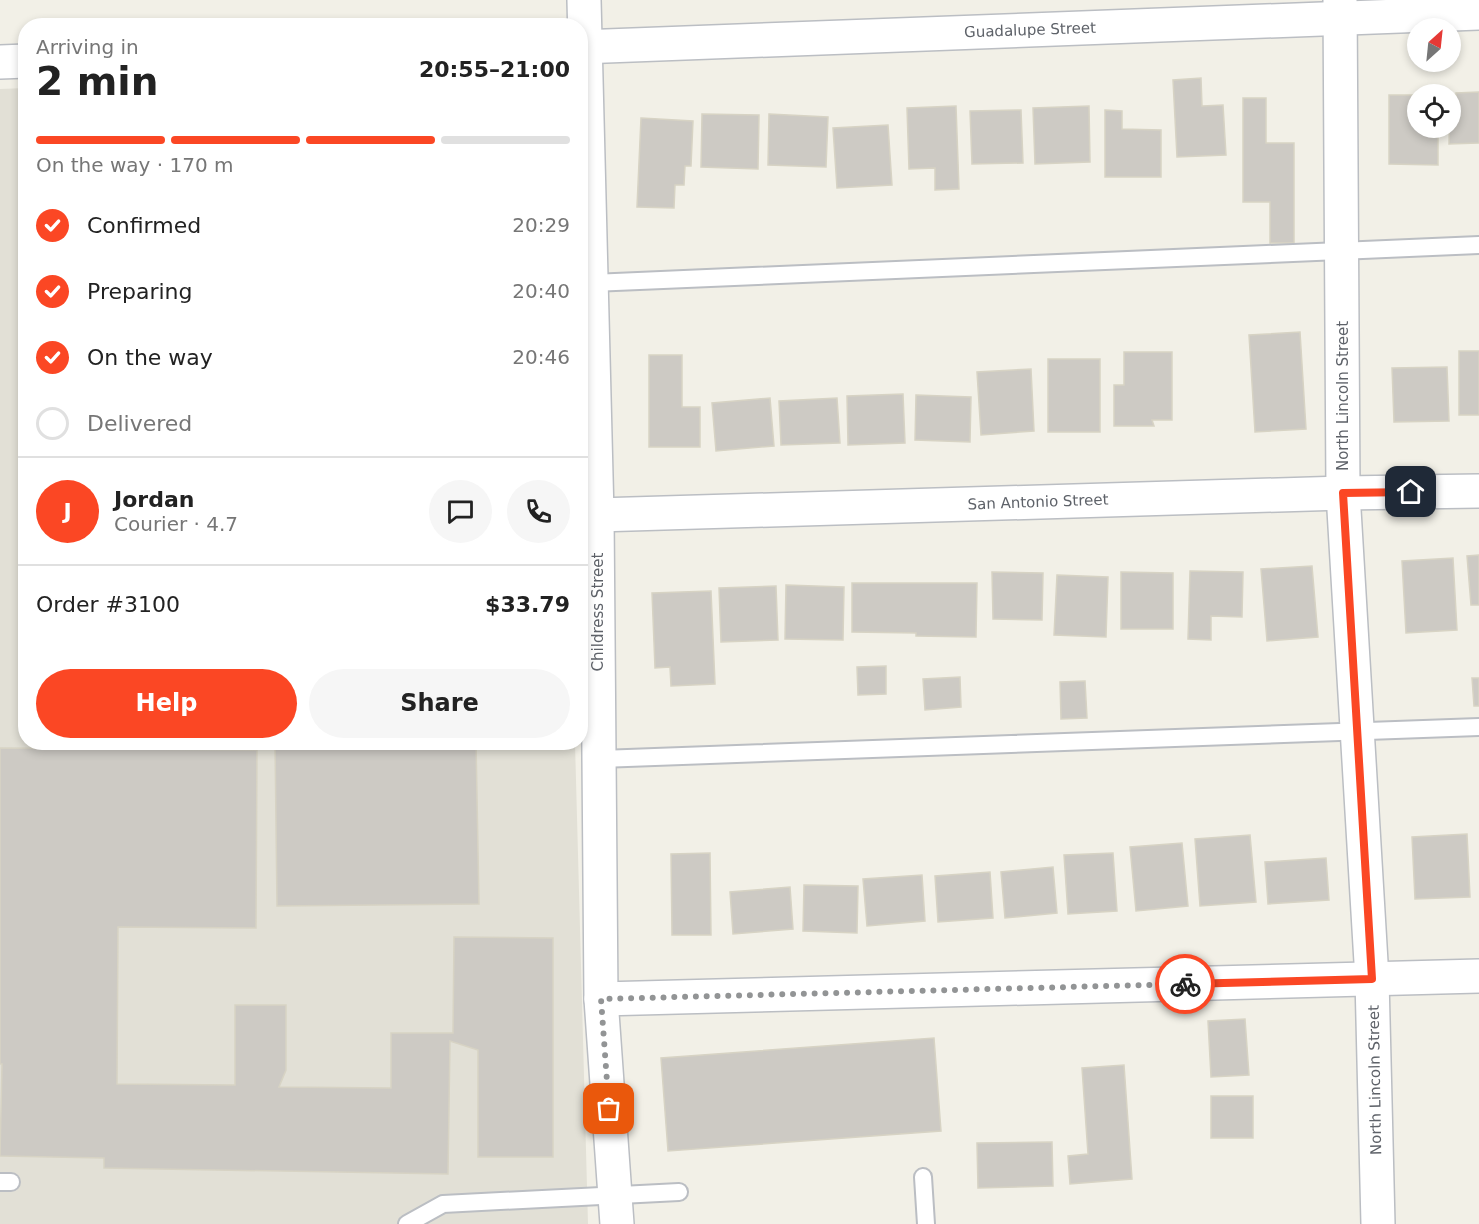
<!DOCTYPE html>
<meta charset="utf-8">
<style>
body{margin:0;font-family:"DejaVu Sans",sans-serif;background:#f6f6f6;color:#222;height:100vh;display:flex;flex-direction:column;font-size:22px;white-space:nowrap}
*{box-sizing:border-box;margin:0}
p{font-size:20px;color:#767676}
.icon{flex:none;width:33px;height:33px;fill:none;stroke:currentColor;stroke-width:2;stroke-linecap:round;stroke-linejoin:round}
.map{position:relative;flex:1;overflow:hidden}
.panel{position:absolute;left:18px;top:18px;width:570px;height:732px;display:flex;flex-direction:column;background:#fff;border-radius:24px;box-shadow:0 3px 9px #0003}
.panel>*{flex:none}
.needle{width:39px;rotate:27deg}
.controls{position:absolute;left:1407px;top:18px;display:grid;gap:12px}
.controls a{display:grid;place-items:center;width:54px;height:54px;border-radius:50%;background:#fff;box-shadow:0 3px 9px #0003;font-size:30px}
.pin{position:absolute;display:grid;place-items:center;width:51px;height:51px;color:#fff;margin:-26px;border-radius:12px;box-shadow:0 3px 9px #0006}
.courier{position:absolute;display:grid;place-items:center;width:60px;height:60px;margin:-30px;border:4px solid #fb4724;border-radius:50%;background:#fff;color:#222;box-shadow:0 2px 8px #0007}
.overview em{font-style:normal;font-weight:700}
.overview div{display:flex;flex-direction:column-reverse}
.overview{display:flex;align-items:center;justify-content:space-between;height:102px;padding:0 18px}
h1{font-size:39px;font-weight:700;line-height:45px}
.bar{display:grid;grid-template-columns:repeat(4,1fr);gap:9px 6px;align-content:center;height:72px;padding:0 18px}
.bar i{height:8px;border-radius:4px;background:#e0e0e0}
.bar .active{background:#fb4724}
.bar p{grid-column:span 4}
.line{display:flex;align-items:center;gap:15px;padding:0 18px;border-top:2px solid #e0e0e0}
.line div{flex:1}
.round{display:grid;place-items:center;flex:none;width:63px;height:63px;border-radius:32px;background:#f6f6f6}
ol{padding:0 18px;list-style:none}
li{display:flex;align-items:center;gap:18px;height:66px}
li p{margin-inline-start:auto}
li .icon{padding:6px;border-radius:50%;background:#fb4724;color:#fff;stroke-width:4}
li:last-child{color:#767676}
li i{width:33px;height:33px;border:3px solid #e0e0e0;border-radius:50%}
.cta{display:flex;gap:12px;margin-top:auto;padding:12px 18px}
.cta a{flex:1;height:69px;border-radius:36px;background:#fb4724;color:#fff;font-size:24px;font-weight:700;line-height:69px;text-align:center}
.cta a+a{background:#f6f6f6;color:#222}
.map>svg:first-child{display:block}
.education{fill:#e2e0d6}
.building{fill:#cdcac4;stroke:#d7d3c4;stroke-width:1.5}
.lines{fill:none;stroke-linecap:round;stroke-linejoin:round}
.lane-casing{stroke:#bbbec3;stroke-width:20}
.street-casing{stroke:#bbbec3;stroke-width:36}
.lane{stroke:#fff;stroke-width:16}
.street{stroke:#fff;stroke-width:33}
.done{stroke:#929495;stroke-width:6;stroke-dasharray:0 10.8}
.route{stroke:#fb4724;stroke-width:8}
.labels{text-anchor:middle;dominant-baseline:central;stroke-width:6;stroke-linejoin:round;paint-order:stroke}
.street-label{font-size:15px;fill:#5e6269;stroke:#fff}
</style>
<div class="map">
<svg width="1479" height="1224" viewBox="0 0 1479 1224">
<rect width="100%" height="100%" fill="#f2f0e7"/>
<polygon class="education" points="26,88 26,742 575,743 588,1224 0,1224 0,89"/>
<g class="building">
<polygon points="1201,78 1202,106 1223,105 1226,155 1177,157 1173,80"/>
<polygon points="1479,92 1479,143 1449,144 1450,100 1456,100 1456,93"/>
<polygon points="1389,95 1418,95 1418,128 1438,128 1438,165 1389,164"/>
<polygon points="1243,98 1266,98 1266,143 1294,143 1294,243 1270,243 1270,202 1243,202"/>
<polygon points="956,106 959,189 935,190 935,168 909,169 907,108"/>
<polygon points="1089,106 1090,162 1035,164 1033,108"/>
<polygon points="1021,110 1023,163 972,164 970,111"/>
<polygon points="1105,110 1122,111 1122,129 1161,130 1161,177 1105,177"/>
<polygon points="702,114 759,115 758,169 701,167"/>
<polygon points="769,114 828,117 826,167 768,165"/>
<polygon points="641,118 693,121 691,166 685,166 684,185 675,185 674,208 637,207"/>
<polygon points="888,125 892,185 837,188 833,128"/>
<polygon points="1300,332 1306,429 1255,432 1249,335"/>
<rect x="1459" y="351" width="20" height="64"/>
<polygon points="1124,352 1172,352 1172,420 1152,420 1154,426 1114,426 1114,385 1124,385"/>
<polygon points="649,355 682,355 682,407 700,407 700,447 649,447"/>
<rect x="1048" y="359" width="52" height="73"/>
<polygon points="1447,367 1449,421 1394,422 1392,368"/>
<polygon points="1031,369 1034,431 981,435 977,372"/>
<polygon points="903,394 905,443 848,445 847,396"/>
<polygon points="916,395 971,397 970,442 915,440"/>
<polygon points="770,398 774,446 716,451 712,403"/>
<polygon points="837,398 840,443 781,445 779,401"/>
<polygon points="1479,555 1479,605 1471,605 1467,556"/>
<polygon points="1453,558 1457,630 1406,633 1402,561"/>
<polygon points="1312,566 1318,637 1267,641 1261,569"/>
<polygon points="1190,571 1243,572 1242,617 1211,616 1211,640 1188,639"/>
<polygon points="992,572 1043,573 1042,620 993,619"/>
<polygon points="1121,572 1173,573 1173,629 1121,629"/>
<polygon points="1057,575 1108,577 1106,637 1054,635"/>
<polygon points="852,583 977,583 976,637 916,636 916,633 852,632"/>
<polygon points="786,585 844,587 843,640 785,639"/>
<polygon points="776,586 778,640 721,642 719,588"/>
<polygon points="711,591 715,684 671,686 670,667 655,668 652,593"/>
<polygon points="886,666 886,694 858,695 857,667"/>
<polygon points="960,677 961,707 925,710 923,679"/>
<polygon points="1472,678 1479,678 1479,706 1474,706"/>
<polygon points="1085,681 1087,718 1061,719 1060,682"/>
<polygon points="275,742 476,742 479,904 277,906"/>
<polygon points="0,748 257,750 256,928 118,927 117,1084 235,1085 235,1005 286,1005 286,1070 279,1087 391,1088 391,1033 453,1033 454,937 553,938 553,1157 478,1157 478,1050 450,1041 448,1174 104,1168 104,1158 0,1156 2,1064 0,1064"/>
<polygon points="1467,834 1470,897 1415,899 1412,837"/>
<polygon points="1250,835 1256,902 1200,906 1195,839"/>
<polygon points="1182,843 1188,906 1136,911 1130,847"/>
<polygon points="710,853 711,935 672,935 671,854"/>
<polygon points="1113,853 1117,911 1068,914 1064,855"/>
<polygon points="1326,858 1329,900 1268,904 1265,862"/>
<polygon points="1053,867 1057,913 1005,918 1001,872"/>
<polygon points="990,872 993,918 938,922 935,876"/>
<polygon points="922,875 925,921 867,926 863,879"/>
<polygon points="804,885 858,886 857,933 803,931"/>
<polygon points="790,887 793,929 733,934 730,892"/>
<polygon points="1245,1019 1249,1075 1211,1077 1208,1021"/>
<polygon points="934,1038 941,1131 668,1151 661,1058"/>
<polygon points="1124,1065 1132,1179 1070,1184 1068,1156 1088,1154 1082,1068"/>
<rect x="1211" y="1096" width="42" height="42"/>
<polygon points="1052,1142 1053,1186 978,1188 977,1143"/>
</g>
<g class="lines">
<defs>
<g id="lane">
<polyline points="592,283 1479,245"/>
<polyline points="600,759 1479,727"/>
<polyline points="923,1177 926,1224"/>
<polyline points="0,1182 11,1182"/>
<polyline points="407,1224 443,1204 679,1192"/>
</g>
<g id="street">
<polyline points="584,0 597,515 601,999 617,1224"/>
<polyline points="1340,0 1343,493 1372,979 1378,1224"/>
<polyline points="580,47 1479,13"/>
<polyline points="0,62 26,61"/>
<polyline points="597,515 1343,493 1479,491"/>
<polyline points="601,999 1479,976"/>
</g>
</defs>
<use href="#lane" class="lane-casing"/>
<use href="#street" class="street-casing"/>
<use href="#lane" class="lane"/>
<use href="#street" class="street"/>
</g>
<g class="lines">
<polyline class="done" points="609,1109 601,999 1185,984"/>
<polyline class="route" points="1185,984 1372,979 1343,493 1411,492"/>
</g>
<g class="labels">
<g class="street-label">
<text transform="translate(1030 30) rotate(-2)">Guadalupe Street</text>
<text transform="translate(1343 396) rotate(-90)">North Lincoln Street</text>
<text transform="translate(1038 502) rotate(-2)">San Antonio Street</text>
<text transform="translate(598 612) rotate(-90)">Childress Street</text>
<text transform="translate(1375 1080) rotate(-91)">North Lincoln Street</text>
</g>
</g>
</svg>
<div class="controls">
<a><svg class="needle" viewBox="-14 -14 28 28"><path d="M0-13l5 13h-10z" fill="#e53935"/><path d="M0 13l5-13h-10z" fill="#767676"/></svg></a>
<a><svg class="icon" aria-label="locate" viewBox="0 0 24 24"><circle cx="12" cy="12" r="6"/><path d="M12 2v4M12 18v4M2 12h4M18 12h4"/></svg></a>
</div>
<div class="pin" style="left:609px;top:1109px;background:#ea580c"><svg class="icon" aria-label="bag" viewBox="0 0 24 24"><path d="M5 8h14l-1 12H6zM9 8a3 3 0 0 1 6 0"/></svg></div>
<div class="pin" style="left:1411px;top:492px;background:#1f2937"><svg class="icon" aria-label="home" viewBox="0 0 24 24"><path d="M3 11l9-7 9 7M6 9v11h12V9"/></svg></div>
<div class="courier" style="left:1185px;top:984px"><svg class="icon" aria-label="bike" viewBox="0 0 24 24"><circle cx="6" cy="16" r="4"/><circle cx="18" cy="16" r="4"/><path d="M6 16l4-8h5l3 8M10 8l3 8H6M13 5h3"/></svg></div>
<section class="panel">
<div class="overview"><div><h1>2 min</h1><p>Arriving in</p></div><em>20:55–21:00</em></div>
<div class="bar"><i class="active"></i><i class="active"></i><i class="active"></i><i></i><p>On the way · 170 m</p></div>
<ol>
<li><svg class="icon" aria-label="check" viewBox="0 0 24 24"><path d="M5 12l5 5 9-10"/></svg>Confirmed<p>20:29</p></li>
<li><svg class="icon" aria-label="check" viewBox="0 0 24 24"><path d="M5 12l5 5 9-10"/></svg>Preparing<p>20:40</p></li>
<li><svg class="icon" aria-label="check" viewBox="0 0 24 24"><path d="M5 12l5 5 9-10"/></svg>On the way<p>20:46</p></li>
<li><i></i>Delivered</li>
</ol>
<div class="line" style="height:108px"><b class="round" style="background:#fb4724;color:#fff">J</b><div><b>Jordan</b><p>Courier · 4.7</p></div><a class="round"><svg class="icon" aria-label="chat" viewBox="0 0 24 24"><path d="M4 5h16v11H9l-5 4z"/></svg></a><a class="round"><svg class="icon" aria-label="phone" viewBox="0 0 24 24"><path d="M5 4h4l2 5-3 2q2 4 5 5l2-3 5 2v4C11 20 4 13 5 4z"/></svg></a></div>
<div class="line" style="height:78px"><div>Order #3100</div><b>$33.79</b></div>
<div class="cta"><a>Help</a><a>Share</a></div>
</section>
</div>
